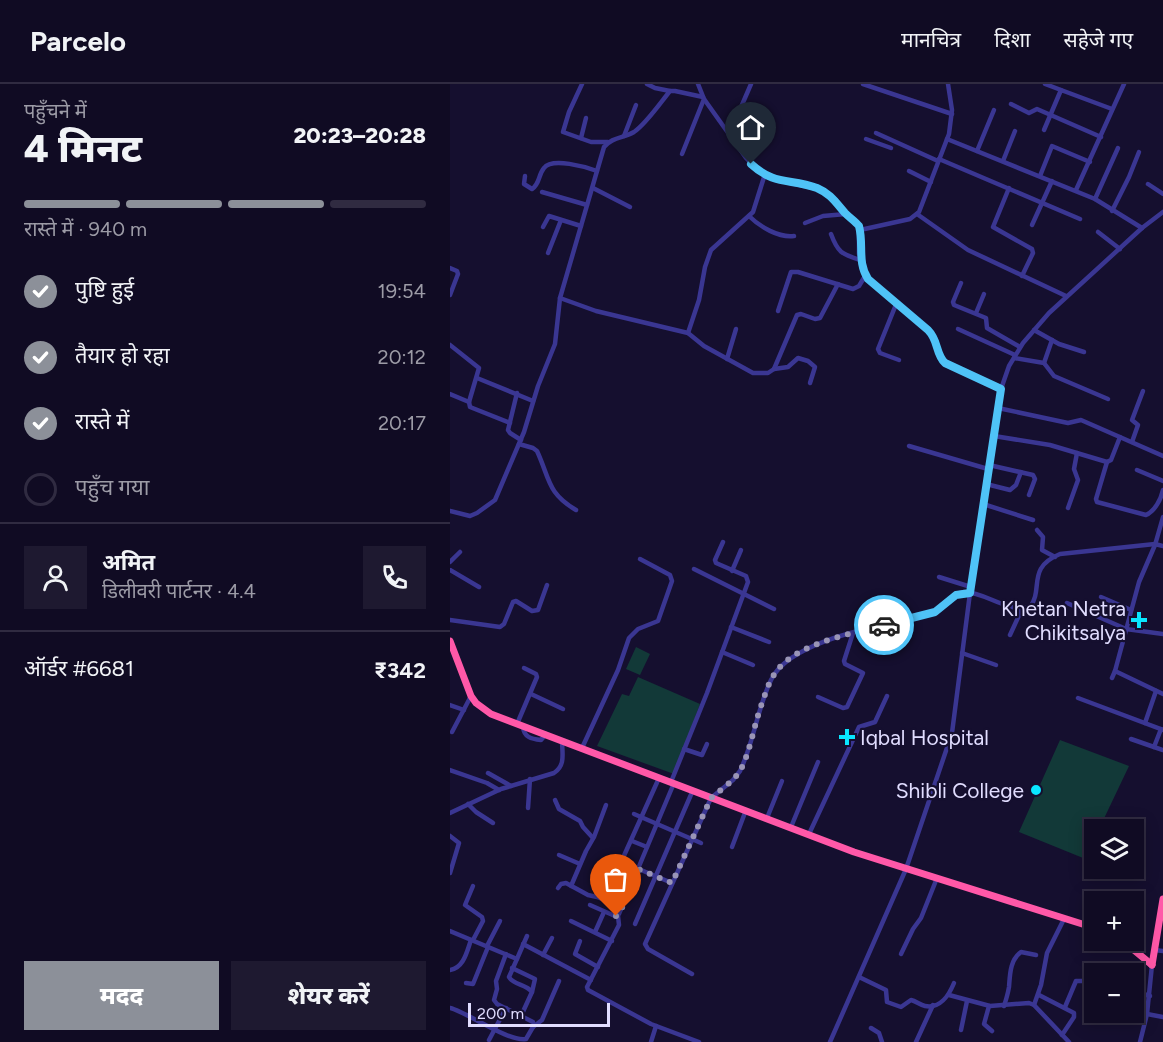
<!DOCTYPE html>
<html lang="hi">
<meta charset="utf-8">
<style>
body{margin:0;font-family:Figtree,"Noto Sans Devanagari",sans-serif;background:#1e1930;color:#f1f3f6;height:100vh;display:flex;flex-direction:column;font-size:22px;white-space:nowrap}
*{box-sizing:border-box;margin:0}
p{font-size:20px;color:#9c9ba6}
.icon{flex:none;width:33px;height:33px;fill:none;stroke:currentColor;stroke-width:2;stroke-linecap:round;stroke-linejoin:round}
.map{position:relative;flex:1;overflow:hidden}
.drawer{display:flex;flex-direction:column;background:#100b23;width:450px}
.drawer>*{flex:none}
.controls{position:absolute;left:634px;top:735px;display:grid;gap:12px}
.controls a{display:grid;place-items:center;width:60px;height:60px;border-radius:0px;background:#100b23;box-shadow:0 3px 15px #0003,0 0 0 2px #302b41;font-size:30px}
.scale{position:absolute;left:18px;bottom:15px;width:142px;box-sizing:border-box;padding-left:6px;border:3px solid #e1ddff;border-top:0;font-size:16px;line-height:21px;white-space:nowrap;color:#e1ddff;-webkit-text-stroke:4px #150f2f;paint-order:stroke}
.pin{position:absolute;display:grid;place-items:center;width:51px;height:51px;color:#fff;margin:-62px -26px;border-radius:50% 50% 50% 0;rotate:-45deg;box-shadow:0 0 6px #0007}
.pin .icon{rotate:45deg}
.courier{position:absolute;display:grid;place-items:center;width:60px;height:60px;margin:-30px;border:4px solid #4fc3f7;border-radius:50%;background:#fff;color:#222;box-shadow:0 2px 8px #0007}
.overview em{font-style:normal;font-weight:800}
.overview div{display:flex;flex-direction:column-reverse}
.overview{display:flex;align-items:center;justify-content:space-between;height:102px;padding:0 24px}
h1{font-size:39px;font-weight:800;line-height:45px}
.bar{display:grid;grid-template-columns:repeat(4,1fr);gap:9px 6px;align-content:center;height:72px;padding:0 24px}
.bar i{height:8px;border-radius:4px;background:#302b41}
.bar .on{background:#8c9099}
.bar p{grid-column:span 4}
.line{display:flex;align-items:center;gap:15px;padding:0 24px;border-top:2px solid #302b41}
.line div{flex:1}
.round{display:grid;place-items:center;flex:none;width:63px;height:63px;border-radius:0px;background:#1e1930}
ol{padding:0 24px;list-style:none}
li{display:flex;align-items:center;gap:18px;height:66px}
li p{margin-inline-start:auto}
li .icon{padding:6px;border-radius:50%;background:#8c9099;color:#fff;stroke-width:4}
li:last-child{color:#9c9ba6}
li i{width:33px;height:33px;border:3px solid #302b41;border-radius:50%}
.action{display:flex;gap:12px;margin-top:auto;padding:12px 24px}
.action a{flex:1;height:69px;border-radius:0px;background:#8c9099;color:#fff;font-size:24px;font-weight:800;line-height:69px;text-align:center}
.action a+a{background:#1e1930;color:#f1f3f6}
header{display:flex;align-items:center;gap:36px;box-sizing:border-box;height:84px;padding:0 30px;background:#100b23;border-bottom:2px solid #302b41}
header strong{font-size:28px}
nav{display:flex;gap:33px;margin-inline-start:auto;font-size:21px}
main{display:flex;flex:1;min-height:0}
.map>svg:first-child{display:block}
.green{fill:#123938}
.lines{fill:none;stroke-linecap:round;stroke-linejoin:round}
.minor{stroke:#3a3692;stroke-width:4.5}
.highway{stroke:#ff58a8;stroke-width:7}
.done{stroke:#9a95b6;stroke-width:6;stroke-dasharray:0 10.8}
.route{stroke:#4fc3f7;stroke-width:8}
.poi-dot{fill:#09e6ff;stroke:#150f2f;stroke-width:2}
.labels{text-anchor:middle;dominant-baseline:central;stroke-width:4.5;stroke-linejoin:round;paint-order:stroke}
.poi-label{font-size:21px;fill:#e1ddff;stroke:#150f2f;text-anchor:end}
</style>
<header>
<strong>Parcelo</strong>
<nav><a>मानचित्र</a><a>दिशा</a><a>सहेजे गए</a></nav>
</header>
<main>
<section class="drawer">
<div class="overview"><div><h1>4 मिनट</h1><p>पहुँचने में</p></div><em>20:23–20:28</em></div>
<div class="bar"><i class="on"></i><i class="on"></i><i class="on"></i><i></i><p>रास्ते में · 940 m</p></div>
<ol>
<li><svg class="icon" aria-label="check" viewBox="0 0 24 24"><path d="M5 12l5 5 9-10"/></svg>पुष्टि हुई<p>19:54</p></li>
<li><svg class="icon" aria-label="check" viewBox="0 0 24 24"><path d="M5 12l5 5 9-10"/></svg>तैयार हो रहा<p>20:12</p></li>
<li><svg class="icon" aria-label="check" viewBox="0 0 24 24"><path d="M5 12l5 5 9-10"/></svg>रास्ते में<p>20:17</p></li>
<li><i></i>पहुँच गया</li>
</ol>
<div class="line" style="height:108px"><a class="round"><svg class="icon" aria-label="person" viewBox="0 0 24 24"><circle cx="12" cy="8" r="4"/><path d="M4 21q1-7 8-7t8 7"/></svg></a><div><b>अमित</b><p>डिलीवरी पार्टनर · 4.4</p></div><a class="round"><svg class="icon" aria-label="phone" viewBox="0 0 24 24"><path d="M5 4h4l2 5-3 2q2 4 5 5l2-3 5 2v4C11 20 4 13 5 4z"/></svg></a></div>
<div class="line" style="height:78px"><div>ऑर्डर #6681</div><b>₹342</b></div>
<div class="action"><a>मदद</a><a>शेयर करें</a></div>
</section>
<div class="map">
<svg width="713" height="958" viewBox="0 0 713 958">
<rect width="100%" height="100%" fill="#150f2f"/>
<g class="green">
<polygon points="186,563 200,570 190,591 176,585"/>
<polygon points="188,593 250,620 224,690 147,662 172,610 179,612"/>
<polygon points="610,656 679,682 649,745 645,746 645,756 638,776 569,748"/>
</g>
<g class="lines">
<g class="minor">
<polyline points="132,0 119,28 113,48 141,58 158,58"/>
<polyline points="197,0 205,4 220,7"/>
<polyline points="248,0 254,15 296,74 309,87 326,96 368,105 386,116 395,129 409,142 409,170 415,192 478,246 485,254 493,278 551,305"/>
<polyline points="413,0 502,30"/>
<polyline points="595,0 611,6"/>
<polyline points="561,20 579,29 587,25 651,53"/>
<polyline points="594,46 611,6 662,25"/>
<polyline points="426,49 488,77"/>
<polyline points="279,51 301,0"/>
<polyline points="174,52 186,21"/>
<polyline points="131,54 136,34"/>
<polyline points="416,55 441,64"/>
<polyline points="497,55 645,115 692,144"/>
<polyline points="527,67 544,26"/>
<polyline points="232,70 254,15"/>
<polyline points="489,75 630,135"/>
<polyline points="553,77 565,47"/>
<polyline points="459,87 481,98"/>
<path d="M75,92L74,100L82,105C90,100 88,91 94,84C102,73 136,83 147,87"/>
<polyline points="590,92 602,62 640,78"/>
<polyline points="698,100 713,110"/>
<polyline points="143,104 180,123"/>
<polyline points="559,104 543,143 582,165 583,169 572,192"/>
<polyline points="626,106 674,0"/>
<polyline points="92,108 137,121"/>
<polyline points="645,115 668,64"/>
<polyline points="662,127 679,93 689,68"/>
<polyline points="467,130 518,166 616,212"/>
<path d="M299,132C310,143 329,154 344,152"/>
<polyline points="355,139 373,132 396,130"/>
<polyline points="582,141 602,97"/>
<polyline points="93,143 99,132 131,142"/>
<polyline points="410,146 460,135 469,128 499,50 502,26 498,0"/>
<polyline points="648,148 670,165"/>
<path d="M381,150C388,169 392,170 410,176"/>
<polyline points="98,169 111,136"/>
<polyline points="0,184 7,187 8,190 0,211"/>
<polyline points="511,199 503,218 504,221 536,234 537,244 570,263"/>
<polyline points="110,214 146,227 238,249 254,262 303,289 318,289 324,285 347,231 351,230 365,235 370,234 388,200"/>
<polyline points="447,218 428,265 430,269 449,276"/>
<polyline points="328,227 341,188 348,188 403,205 409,202 415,192"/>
<polyline points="526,229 534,210"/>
<polyline points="508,245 565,271"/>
<polyline points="584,246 609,260 634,268"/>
<polyline points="238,249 249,216 255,183 261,166 303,128 315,90"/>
<polyline points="0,261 29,284 19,318 20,323 60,339"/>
<polyline points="564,274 594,279 602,256"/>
<polyline points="277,275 286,245"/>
<polyline points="594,279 604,292 658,315"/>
<polyline points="324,285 338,283 348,274 358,277 365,283 360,299"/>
<polyline points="27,294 83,317"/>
<polyline points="67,309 58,346 60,349 71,356"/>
<polyline points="0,310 19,318"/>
<polyline points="548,324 618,339 631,336 713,372"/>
<polyline points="544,352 600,361 657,378 661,376 670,353"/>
<polyline points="682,358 688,341 682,336 693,307"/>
<path d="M69,360L83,364L87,367C100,395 97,409 126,426"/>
<polyline points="459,362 538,385"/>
<path d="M657,378L646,415L647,418L696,431C705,427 711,415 713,406"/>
<polyline points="539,381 583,391 585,395 579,411"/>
<polyline points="687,386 713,397"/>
<polyline points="536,400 560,406 566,401 571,388"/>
<polyline points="533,420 583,436"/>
<polyline points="618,424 628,396 624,385 627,369"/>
<path d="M0,427L20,432L27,429L45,416L74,348L88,302L105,260L110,214L154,63C162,53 174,54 184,48C196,40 211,18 220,7H225L253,13"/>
<polyline points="587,446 593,453 592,466 605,473"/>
<polyline points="0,478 10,468"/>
<polyline points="244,485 324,525"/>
<polyline points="0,486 29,503"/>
<polyline points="282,487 291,466"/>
<polyline points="489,493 521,503"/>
<polyline points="651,513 681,526"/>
<polyline points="617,519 676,545 713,550"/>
<polyline points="0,536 50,543 54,540 63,518 66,517 82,527 88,526 97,501"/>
<polyline points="281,543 319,558"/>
<polyline points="560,551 572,525"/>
<polyline points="272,568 303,581"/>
<polyline points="512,569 546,581"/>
<polyline points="665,587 689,498 705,461 713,433"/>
<polyline points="662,594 665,587 713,610"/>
<polyline points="81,610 113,625"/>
<polyline points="368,613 393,624 397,623 413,589 395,580 394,577 403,549"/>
<polyline points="628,614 713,646"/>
<polyline points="0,621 14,626"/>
<polyline points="695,639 706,607"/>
<polyline points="67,640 87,593 86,590 74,584"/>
<path d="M73,643C74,653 81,655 91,656L96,650"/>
<polyline points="2,648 21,612"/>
<polyline points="681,655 704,663 711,645"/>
<polyline points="704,663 713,666"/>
<polyline points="132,664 168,586 179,554 188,545 208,537 222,497 220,491 190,475"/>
<polyline points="234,665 252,671 257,660"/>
<polyline points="0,686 37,699 49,706"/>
<polyline points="38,689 61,702"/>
<polyline points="221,698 257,609 298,498 296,492 266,479 265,476 273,458"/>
<polyline points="105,716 109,725 130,737 133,743 143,754"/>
<polyline points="18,720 26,728 43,739"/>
<polyline points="78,724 80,695"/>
<path d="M0,729L51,705L104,689C116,681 112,669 112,656"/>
<polyline points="184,730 251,759"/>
<polyline points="317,734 332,697"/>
<polyline points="341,743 368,678"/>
<polyline points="359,750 409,643 425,638 437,612"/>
<polyline points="0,752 9,759 0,789"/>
<polyline points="182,757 197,763"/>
<polyline points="282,763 296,726"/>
<polyline points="109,771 130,780"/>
<polyline points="172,778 222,799"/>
<polyline points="153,792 180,805"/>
<polyline points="121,802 136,767 144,753 156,721"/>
<polyline points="108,804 111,800 116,799 138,811 147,813 172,823"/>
<polyline points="154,816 209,694"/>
<polyline points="140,821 165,832 169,830 224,699"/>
<polyline points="168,832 169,841 137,903 138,906 201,940 249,958"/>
<polyline points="121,837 162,857"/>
<polyline points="185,840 243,706"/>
<polyline points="0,847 67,875"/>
<polyline points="145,848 154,828"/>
<polyline points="23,856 33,837 32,833 15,821 23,802"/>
<polyline points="130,857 125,870 148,883"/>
<polyline points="73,860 141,896"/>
<polyline points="37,862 50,837"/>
<polyline points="704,866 713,867"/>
<polyline points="451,870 463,845 471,834 487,794"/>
<polyline points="93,871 102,854"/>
<polyline points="62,884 85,895 82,908"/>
<path d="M0,886C14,884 17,867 21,856"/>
<path d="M242,890L198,865L195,860L261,714L283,696L290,687C304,658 307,625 321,596C339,557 428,542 467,533C475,532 483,530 489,526C498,521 502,509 514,508C536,508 557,529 580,523C594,505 576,484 610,470L705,460L713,462"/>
<polyline points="658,890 663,883 669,890"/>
<path d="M409,893L436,906L437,918L451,923L461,916C466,917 470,921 475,922C491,925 499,911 504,899"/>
<polyline points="16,899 23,900 38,863"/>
<polyline points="684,907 700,912"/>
<polyline points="499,911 540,922 579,919 584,921 619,958"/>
<polyline points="589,911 624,929 624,933 612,951"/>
<polyline points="584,921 591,901 597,869 614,835"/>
<polyline points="539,922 534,940 542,947"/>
<path d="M554,922C556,916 558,909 559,903C560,890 560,876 571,868L586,871"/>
<polyline points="615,923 626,897 634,897 645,903"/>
<path d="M0,924C19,929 58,958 76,955L83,943V938L47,920L44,916L47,905L46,897L56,870"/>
<polyline points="697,930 713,933"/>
<path d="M71,932L82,908C76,900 63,901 59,893L77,852"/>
<polyline points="83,943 92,936 109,897"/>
<polyline points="421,944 429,949 432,958"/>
<polyline points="511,946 517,917"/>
<polyline points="39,956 56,924"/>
<polyline points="201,958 206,942"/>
<polyline points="380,958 456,785 502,649 520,509 538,385 551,305 559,282 573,259 599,229 692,144 713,128"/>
<polyline points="466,958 483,921"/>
<polyline points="690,958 697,930 702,881"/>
</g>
<g class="highway">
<polyline points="0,557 21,612 26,619 41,630 404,768 645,844"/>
<polyline points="672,856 702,881"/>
<polyline points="702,881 713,815"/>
</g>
</g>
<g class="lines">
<path class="done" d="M166,832L173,822L188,785L222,799L261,714L283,696L290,687C300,668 303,646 310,625C315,611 319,595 329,584C350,559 404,549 434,541"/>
<path class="route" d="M301,80C325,102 340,94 367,104C381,110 386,119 395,129C400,134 405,137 409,142C414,161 407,178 418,195L478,246C489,257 485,269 495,279L551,305L520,509L506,511L485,528L434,541"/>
</g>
<g class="poi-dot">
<path d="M686 527h6v6h6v6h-6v6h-6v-6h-6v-6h6z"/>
<path d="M394 644h6v6h6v6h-6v6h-6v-6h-6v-6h6z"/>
<circle cx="586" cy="706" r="6"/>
</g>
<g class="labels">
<g class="poi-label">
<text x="676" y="524">Khetan Netra<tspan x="676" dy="24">Chikitsalya</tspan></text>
<text x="410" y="653" text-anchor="start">Iqbal Hospital</text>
<text x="574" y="706">Shibli College</text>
</g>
</g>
</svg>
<div class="controls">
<a><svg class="icon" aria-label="layers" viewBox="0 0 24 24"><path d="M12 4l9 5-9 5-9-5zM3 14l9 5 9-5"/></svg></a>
<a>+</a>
<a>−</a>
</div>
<div class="scale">200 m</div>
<div class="pin" style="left:166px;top:832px;background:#ea580c"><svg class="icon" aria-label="bag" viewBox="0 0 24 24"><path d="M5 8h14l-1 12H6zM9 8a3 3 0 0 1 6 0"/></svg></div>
<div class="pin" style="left:301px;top:80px;background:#1f2937"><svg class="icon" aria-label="home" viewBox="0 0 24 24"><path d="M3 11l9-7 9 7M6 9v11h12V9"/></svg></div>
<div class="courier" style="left:434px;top:541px"><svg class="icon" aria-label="car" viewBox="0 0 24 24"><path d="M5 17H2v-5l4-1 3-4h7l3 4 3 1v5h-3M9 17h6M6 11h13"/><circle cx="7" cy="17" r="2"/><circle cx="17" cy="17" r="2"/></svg></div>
</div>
</main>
